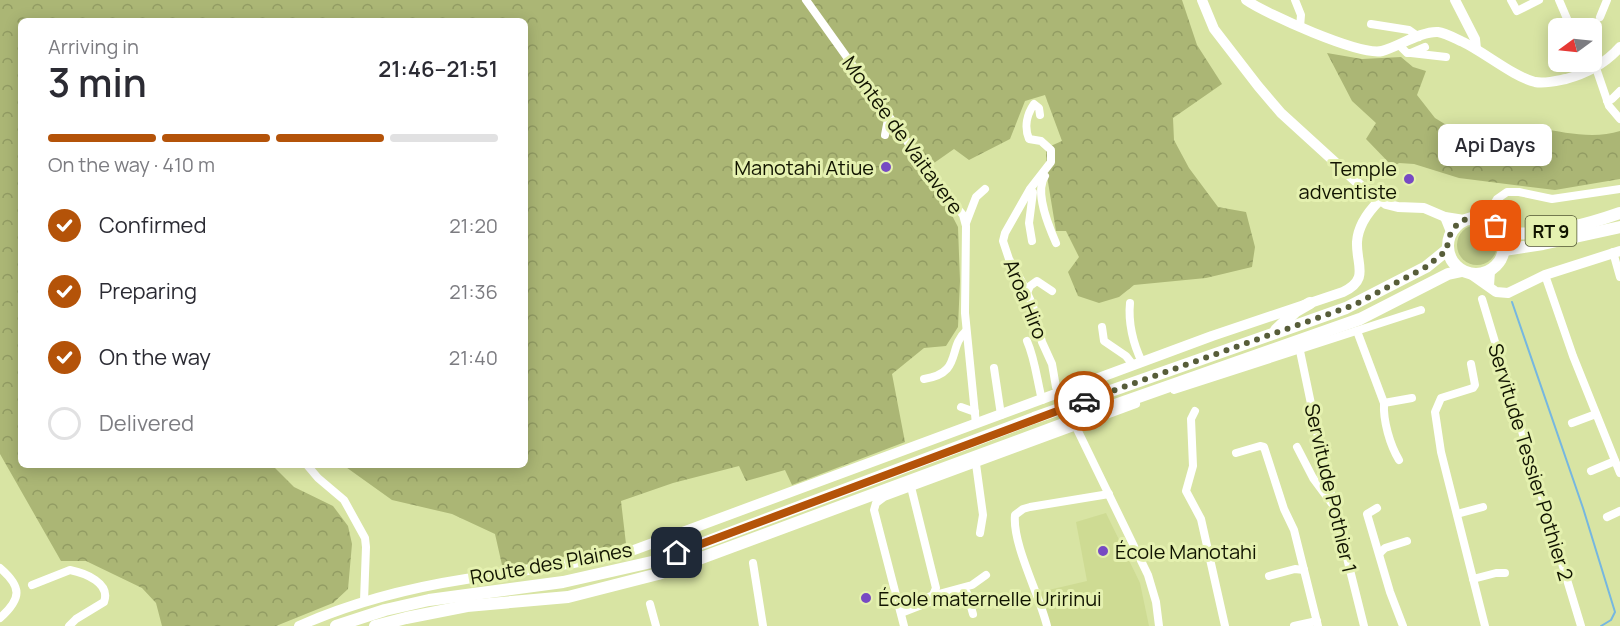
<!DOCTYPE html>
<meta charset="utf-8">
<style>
body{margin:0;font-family:Manrope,sans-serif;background:#f7f7f7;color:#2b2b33;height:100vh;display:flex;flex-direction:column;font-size:22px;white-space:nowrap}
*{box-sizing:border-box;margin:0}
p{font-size:20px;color:#7c7c81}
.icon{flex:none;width:33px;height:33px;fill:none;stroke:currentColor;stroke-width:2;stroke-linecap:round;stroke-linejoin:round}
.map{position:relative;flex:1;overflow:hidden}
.panel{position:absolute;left:18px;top:18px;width:510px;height:450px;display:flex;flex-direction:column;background:#fff;border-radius:9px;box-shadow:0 3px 15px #0003}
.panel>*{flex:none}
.needle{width:39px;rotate:255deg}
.buttons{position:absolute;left:1548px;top:18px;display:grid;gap:12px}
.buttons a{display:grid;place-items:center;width:54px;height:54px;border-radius:9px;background:#fff;box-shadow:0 3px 15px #0003;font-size:30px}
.pin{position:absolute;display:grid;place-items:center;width:51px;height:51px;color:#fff;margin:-26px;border-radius:12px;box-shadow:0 3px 9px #0006}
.courier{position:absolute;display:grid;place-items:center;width:60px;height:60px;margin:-30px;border:4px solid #b45309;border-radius:50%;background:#fff;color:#222;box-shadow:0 2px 8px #0007}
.bubble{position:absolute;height:42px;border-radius:9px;background:#fff;box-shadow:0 3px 15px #0003;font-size:20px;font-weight:600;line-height:42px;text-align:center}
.overview em{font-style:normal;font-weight:600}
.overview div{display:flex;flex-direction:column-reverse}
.overview{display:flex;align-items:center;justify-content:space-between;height:102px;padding:0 30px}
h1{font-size:39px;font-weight:600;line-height:45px}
.bar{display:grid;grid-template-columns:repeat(4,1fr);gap:9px 6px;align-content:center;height:72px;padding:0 30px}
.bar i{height:8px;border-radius:4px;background:#e1e1e2}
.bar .active{background:#b45309}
.bar p{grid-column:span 4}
ol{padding:0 30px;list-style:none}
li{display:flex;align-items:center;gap:18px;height:66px}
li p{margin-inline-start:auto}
li .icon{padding:6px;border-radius:50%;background:#b45309;color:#fff;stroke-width:4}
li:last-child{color:#7c7c81}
li i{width:33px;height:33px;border:3px solid #e1e1e2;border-radius:50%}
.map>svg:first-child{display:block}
.built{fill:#cedb93}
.green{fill:#b9c586}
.forest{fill:url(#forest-crowns)}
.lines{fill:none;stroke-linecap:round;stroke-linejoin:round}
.stream{stroke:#76b7e0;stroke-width:2}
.minor{stroke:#fff;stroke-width:8}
.major{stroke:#fff;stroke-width:10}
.highway{stroke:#fff;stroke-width:12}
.done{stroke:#575d39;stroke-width:6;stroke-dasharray:0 10.8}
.route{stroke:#b45309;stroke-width:8}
.poi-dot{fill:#774ac3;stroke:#e5f1b0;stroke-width:2}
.labels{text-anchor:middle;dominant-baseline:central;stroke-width:6;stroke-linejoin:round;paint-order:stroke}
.shield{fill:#e5f1b0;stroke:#515635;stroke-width:1.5}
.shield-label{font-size:18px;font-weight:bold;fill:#111400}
.street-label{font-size:20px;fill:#111400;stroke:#e5f1b0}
.poi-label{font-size:20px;fill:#111400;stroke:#e5f1b0;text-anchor:end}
</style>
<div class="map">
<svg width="1620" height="626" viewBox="0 0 1620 626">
<defs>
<pattern id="forest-crowns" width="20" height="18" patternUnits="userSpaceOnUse" patternTransform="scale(1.5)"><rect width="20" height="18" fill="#abb675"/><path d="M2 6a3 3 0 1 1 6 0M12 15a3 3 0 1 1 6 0" fill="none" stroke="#929c63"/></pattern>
</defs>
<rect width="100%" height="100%" fill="#d8e4a3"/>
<polygon class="built" points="1106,513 1140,583 1149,626 1049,626 1040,592 1087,581 1076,522"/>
<circle class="green" cx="1477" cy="245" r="20"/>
<g class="forest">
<polygon points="0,0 1182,0 1197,45 1222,84 1173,118 1174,140 1189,168 1218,207 1246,212 1255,247 1252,267 1206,278 1134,285 1119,297 1099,303 1078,296 1068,272 1079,257 1066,231 1056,231 1047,176 1046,148 1062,141 1045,95 1025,101 1010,139 969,160 954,149 934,163 920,177 945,202 958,227 960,281 958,327 946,346 924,348 892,374 905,442 792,485 785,470 746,481 739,466 673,483 621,501 626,544 528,564 502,565 495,534 452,514 392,500 343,465 525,465 525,21 21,21 21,465 272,465 294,487 333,506 348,526 352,544 348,589 333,603 276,626 162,626 156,603 142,588 86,561 61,561 0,454"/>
<path d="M1327,53L1362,59L1401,57L1413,67L1426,71L1417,95L1435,118L1487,150L1520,151L1535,144L1540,128C1565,133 1595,139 1620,131V179L1555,190L1459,178L1414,164L1399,163L1393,167L1366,139L1376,123L1352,101Z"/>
</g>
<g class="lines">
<polyline class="stream" points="1512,302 1583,508 1615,612 1611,620 1601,626"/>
<g class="minor">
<polyline points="806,0 936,182 963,215 966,226 965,313 976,424"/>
<polyline points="1295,0 1301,15 1300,27"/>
<polyline points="1511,0 1517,11 1539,0"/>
<polyline points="1559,0 1571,28"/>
<polyline points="1600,17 1607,0"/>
<polyline points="1371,24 1409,30 1419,37"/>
<polyline points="1399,45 1407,53 1411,53 1425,47"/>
<polyline points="1411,53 1446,57"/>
<polyline points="1596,68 1609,106 1620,119"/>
<polyline points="1607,101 1612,99 1620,91"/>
<path d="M1040,115L1039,108L1034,104C1027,114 1024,127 1029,139L1041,141L1051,150V162L1030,189L1005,233L1003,241L1009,259L1023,284L1033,306L1042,342L1052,364L1056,387L1060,393"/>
<polyline points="885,135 889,114"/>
<path d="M1045,176C1034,192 1049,227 1056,243"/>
<polyline points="1030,190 1033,192 1029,223 1032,241"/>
<polyline points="1485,220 1497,199 1507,192 1519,192 1552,199 1620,189"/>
<polyline points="966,223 976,197 985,189"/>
<polyline points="1613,252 1620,277"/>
<polyline points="1545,275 1573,356 1620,473"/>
<polyline points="1027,293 1030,286 1037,281 1052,291"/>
<polyline points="1482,299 1581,626"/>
<path d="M1130,303C1128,322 1133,344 1142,362"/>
<polyline points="1102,327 1104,341 1126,356 1133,365"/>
<path d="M1357,331L1384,403C1383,421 1390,445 1399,460"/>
<path d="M1027,341C1035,359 1037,380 1042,400"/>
<polyline points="1300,351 1324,466 1364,626"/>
<polyline points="1471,364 1475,385 1473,388 1441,398 1435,412 1441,452 1485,626"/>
<polyline points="994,368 1001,415"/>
<path d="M924,379C963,373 947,348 966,331"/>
<polyline points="1174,390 1421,310"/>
<polyline points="1384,403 1412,398"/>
<polyline points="961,407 975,412"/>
<polyline points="1195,411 1191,419 1193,466 1186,491 1201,519 1225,626"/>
<polyline points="1572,423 1596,414"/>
<polyline points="1076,427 1148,575 1156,602 1159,626"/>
<polyline points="1297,447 1313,478 1333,505"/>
<polyline points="1236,453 1260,446 1264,447 1284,509 1294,530 1318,626"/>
<polyline points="976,464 983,515 980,533"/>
<polyline points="307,465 318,478 344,500 365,538 366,547 364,601"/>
<polyline points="1591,471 1615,461"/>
<polyline points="911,487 936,588 933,595"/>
<polyline points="1377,508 1367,514 1390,592 1403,626"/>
<polyline points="1457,514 1483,507"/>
<polyline points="1607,517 1620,511"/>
<polyline points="1380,553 1385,548 1407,541"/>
<polyline points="753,563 763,626"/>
<path d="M0,568C22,587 22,598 0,618"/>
<polyline points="1269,576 1295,569 1304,570"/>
<polyline points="1473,579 1496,573 1505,573"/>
<path d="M32,585L70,570C85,573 111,583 104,602L76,619L69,626"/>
<polyline points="955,594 967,593 973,614"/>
<polyline points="650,604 656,626"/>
<polyline points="899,606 909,602 972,585 986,575"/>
<polyline points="901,613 937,599"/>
<polyline points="904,626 874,510 876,503 884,497 911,487 1136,404"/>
<path d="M1047,626C1040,596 1012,544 1015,515L1023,509L1030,507L1109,494"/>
<polyline points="1294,626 1317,621"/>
</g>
<g class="major">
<polyline points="1202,0 1214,29 1258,86 1281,113 1360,185 1386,204 1398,207 1424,208 1445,217 1464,220"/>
<path d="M1246,0C1266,14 1360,56 1382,51C1398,47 1421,31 1438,32C1446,33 1456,39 1463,42C1484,52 1514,77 1535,82C1545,84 1556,81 1566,79C1588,73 1605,64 1620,47"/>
<polyline points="1455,0 1475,39 1476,49"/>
<polyline points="1445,217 1451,232"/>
<polyline points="1472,275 1496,292 1508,293 1545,275 1620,251"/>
<polyline points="1489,286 1490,271"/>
<path d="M299,626C353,602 408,588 466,579C522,570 579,565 634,550L1212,336L1343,292C1370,279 1356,265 1357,242C1358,226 1368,212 1379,201"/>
</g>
<g class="highway">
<circle cx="1476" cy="246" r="28"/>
<path d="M1500,232C1539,238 1583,226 1620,213"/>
<polyline points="1504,250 1543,244 1620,227"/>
<polyline points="1276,330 1296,311 1310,303"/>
<polyline points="336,626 385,610 429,600 563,582 656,561 1034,418 1346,308 1426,267 1447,250"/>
<polyline points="375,626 406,618 467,606 568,597 658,574 1104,409 1360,319 1448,274 1462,271"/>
</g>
</g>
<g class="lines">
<path class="done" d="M1084,401L1354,305L1426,267L1447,250C1448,221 1473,208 1496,226"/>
<polyline class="route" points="677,553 1084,401"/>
</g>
<g class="poi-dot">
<circle cx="886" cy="167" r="6"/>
<circle cx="1409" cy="179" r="6"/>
<circle cx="1103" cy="551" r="6"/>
<circle cx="866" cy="598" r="6"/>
</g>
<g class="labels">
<rect class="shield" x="1525.5" y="216" width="51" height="30" rx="4.5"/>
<g class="shield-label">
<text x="1551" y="231">RT 9</text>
</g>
<g class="street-label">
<text transform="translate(903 135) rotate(54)">Montée de Vaitavere</text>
<text transform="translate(1026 299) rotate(68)">Aroa Hiro</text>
<text transform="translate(1531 462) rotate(73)">Servitude Tessier Pothier 2</text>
<text transform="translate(1331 488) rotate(77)">Servitude Pothier 1</text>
<text transform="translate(551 563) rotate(-10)">Route des Plaines</text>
</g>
<g class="poi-label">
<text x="874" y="167">Manotahi Atiue</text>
<text x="1397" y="168">Temple<tspan x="1397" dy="23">adventiste</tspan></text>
<text x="1115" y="551" text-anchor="start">École Manotahi</text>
<text x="878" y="598" text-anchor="start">École maternelle Uririnui</text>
</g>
</g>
</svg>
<div class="buttons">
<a><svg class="needle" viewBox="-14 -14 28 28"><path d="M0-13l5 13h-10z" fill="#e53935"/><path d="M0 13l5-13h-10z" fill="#7c7c81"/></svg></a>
</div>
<div class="pin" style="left:1496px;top:226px;background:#ea580c"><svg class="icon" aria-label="bag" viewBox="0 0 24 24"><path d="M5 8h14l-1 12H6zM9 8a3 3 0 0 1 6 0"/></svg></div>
<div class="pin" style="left:677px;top:553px;background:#1f2937"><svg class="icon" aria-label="home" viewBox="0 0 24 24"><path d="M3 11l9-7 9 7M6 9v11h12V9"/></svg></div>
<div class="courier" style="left:1084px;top:401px"><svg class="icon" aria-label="car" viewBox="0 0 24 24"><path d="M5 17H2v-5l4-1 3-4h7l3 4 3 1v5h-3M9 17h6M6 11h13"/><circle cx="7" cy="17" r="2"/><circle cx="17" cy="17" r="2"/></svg></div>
<div class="bubble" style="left:1438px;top:124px;width:114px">Api Days</div>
<section class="panel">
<div class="overview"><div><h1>3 min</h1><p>Arriving in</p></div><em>21:46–21:51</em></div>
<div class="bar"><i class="active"></i><i class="active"></i><i class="active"></i><i></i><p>On the way · 410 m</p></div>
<ol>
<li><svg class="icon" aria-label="check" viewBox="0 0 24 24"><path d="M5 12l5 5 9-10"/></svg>Confirmed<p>21:20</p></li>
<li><svg class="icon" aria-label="check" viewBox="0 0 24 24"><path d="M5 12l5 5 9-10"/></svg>Preparing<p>21:36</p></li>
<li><svg class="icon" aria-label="check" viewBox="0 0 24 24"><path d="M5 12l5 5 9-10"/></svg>On the way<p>21:40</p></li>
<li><i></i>Delivered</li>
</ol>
</section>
</div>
